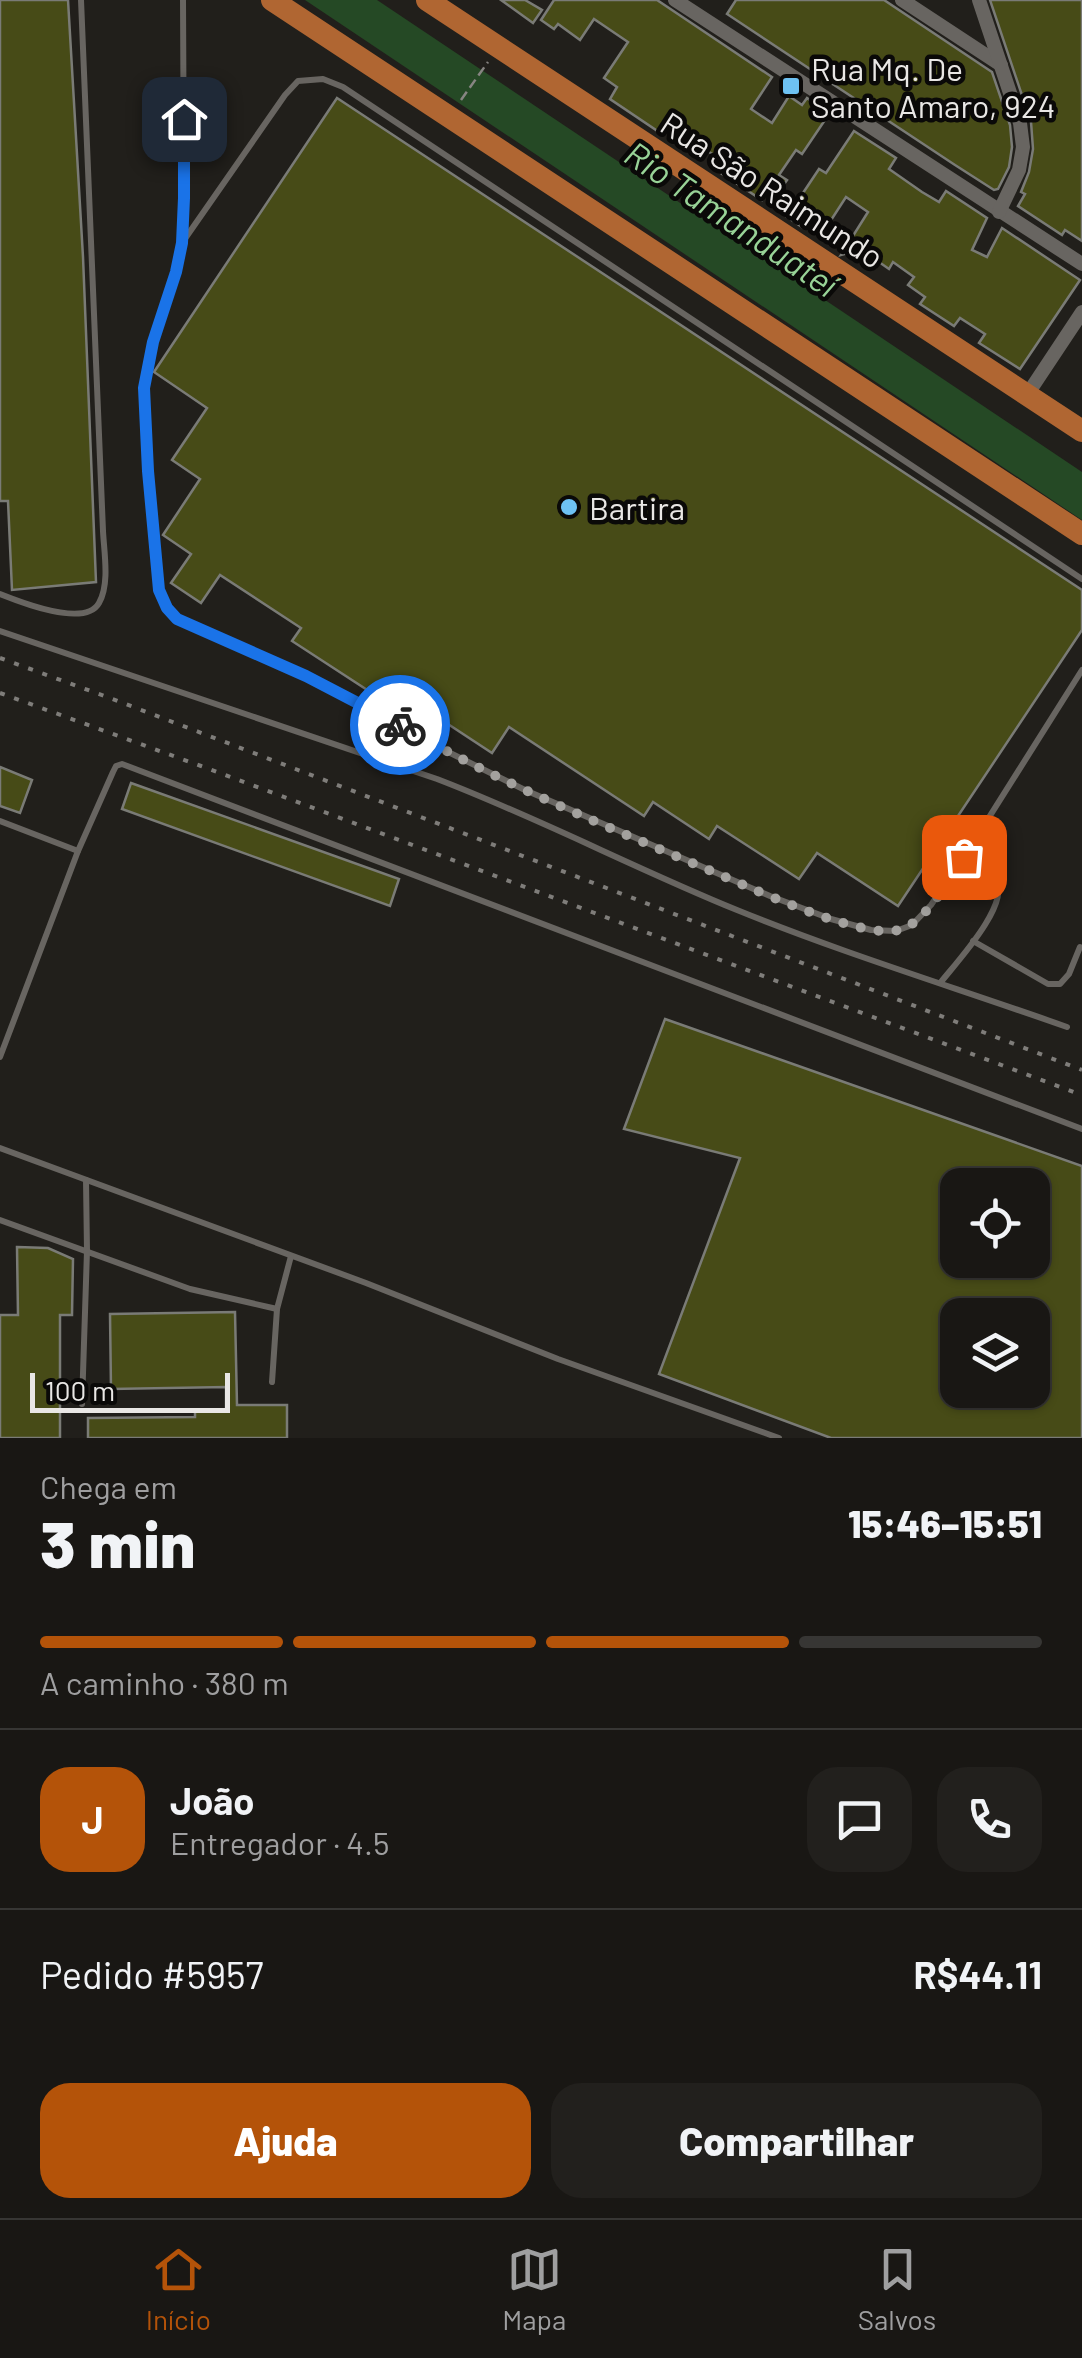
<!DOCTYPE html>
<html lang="pt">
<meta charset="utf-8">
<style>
body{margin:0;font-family:Barlow,sans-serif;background:#22201d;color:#f1f3f6;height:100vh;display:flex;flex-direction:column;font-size:38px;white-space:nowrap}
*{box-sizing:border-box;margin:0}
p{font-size:32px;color:#9f9fa0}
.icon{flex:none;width:55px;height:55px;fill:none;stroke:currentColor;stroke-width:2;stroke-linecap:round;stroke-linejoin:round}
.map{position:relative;height:1438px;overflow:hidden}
.drawer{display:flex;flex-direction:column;background:#191714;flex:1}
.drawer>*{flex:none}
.controls{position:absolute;left:940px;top:1168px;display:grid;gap:20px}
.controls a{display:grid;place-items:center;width:110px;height:110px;border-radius:20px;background:#191714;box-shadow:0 2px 8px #0004,0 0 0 2px #373634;font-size:50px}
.scale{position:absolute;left:30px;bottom:25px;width:200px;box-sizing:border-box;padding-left:10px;border:5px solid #e9e7e5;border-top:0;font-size:28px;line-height:35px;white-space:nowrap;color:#e9e7e5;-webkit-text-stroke:8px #0a0908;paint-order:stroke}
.pin{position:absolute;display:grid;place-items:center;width:85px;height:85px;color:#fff;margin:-42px;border-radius:20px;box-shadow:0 5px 15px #0006}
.courier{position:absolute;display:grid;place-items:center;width:100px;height:100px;margin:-50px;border:8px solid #1a73e8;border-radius:50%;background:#fff;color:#222;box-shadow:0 2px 12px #0007}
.overview em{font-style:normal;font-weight:800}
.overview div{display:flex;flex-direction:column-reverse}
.overview{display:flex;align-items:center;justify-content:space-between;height:170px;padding:0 40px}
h1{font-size:65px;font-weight:800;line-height:75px}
.bar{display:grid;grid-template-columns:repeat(4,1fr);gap:15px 10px;align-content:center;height:120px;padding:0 40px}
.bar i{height:12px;border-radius:8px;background:#373634}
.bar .on{background:#b45309}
.bar p{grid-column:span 4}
.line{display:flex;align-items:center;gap:25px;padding:0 40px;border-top:2px solid #373634}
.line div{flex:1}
.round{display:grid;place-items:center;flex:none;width:105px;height:105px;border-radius:30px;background:#22201d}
.primary-button{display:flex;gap:20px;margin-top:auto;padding:20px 40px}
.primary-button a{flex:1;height:115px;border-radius:30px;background:#b45309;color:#fff;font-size:40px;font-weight:800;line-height:115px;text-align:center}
.primary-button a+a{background:#22201d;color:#f1f3f6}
.menu{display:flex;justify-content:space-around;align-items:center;height:140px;border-top:2px solid #373634;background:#191714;font-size:28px;color:#9f9fa0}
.menu a{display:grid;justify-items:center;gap:5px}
.menu .on{color:#b45309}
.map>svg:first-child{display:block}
.water{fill:#254925}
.building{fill:#474b17;stroke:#7a7b76;stroke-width:2.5;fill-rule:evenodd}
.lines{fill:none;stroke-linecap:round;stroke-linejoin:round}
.path{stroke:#878582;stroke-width:2.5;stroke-dasharray:10 5;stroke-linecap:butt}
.service{stroke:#686561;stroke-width:6}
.minor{stroke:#686561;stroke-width:14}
.trunk{stroke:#b06632;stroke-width:22}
.rail{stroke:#7f7d7a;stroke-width:4;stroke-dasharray:5 10;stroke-linecap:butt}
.done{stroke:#a3a19e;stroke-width:10;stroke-dasharray:0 18}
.route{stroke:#1a73e8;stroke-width:12}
.poi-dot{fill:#6ec2f3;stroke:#0a0908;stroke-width:4}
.labels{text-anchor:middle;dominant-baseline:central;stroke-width:9;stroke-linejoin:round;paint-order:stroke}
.poi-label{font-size:32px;fill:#e9e7e5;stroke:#0a0908;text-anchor:start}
.street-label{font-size:32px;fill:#e9e7e5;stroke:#0a0908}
.water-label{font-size:35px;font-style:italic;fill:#98d397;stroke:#0a0908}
</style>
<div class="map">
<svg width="1082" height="1438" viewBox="0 0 1082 1438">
<rect width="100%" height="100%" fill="#211f1b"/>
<polygon class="water" points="305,0 377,0 1082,472 1082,520"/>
<g class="building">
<polygon points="0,0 68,0 83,257 96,582 12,590 8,501 0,501"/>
<polygon points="501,0 525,0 542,10 533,23"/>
<polygon points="554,0 657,0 772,77 751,109 772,123 789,96 802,105 807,98 829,114 802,154 796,150 779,175 787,180 774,198 767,193 762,200 722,174 728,166 719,158 692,142 690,145 666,129 662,134 610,99 617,87 604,78 628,42 594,19 580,40 558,24 554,29 541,20"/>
<polygon points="736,0 884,0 992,72 1010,125 1012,147 1009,167 998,189 994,190 955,165 727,14"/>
<polygon points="990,0 1082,0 1082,241 1065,230 1062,235 1018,206 1025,194 1021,192 1029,172 1033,149 1031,122"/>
<polygon points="337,98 1082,590 1082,630 898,906 817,853 799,879 717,826 709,839 653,802 644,816 509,727 492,753 384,682 375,695 292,641 301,628 220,575 201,603 171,583 191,554 163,535 200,479 172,460 207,408 154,372"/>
<polygon points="854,131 896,158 889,169 922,192 939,202 946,191 987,218 972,250 987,257 1002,228 1080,280 1020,369 979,343 985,334 960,318 954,326 920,304 925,297 908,285 914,277 893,262 889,269 879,262 876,267 852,252 841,255 868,212 846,197 824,231 807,220 802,227 787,217 819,169 826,173"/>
<polygon points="0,767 32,780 20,813 0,806"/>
<polygon points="131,783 399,879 390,906 122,809"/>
<path d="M665,1019L1082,1166V1438H831L659,1374L740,1158L624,1129ZM958,1185H1032V1260H958ZM958,1315H1032V1390H958Z"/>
<polygon points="17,1247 48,1248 73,1259 72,1315 60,1315 60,1438 0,1438 0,1315 18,1315"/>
<polygon points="235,1312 237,1405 287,1405 287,1438 88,1438 88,1418 195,1417 195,1411 226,1411 226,1387 111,1389 110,1314"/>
</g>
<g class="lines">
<polyline class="path" points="461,100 488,62"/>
<g class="service">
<polyline points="183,0 184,198 182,243 175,273 153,342 144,388 147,471 159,590 167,608 177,619 332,689 432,744 525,790 770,896 831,919 871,930 896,931 912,925 931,905 964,857 1082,670"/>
<polyline points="182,243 285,95 298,81 323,79 343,87 1082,579"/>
<path d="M0,594C20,602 85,628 99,603C110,584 104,552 103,531L81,0"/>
<path d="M0,631L437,779C539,818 636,869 737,910C845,954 957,988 1067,1027"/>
<polyline points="0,821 78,851"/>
<polyline points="973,941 1048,984 1060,984 1069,974 1080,947"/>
<path d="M941,982C956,963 1011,904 996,880C990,870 974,864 964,857"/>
<polyline points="0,1057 78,851 113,772 116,766 122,764 1082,1129"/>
<polyline points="0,1148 366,1283 558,1359 779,1438"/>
<polyline points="0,1220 190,1289 277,1309 291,1256"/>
<polyline points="272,1382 277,1309"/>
<polyline points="82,1404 87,1251 86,1180"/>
</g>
<g class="minor">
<polyline points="675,0 1082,264"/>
<polyline points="902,0 1001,65"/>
<polyline points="979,0 1020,123 1023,147 1019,170 999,212"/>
<polyline points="1027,395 1082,312"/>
</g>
<g class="trunk">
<polyline points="272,0 1082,534"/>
<polyline points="427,0 1082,431"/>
</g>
<g class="rail">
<polyline points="0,658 110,698 1082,1070"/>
<polyline points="0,693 201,766 1082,1095"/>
</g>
</g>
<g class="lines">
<path class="done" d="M400,725C499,783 606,826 711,871C750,887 861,940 899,930C926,923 949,879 964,857"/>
<polyline class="route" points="184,119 184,198 182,243 176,272 153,342 144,388 148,471 159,590 167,608 177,619 306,676 400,725"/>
</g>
<g class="poi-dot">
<rect x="781" y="76" width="20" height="20" rx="5"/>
<circle cx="569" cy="507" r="10"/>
</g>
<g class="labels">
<g class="poi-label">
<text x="811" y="68">Rua Mq. De<tspan x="811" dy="37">Santo Amaro, 924</tspan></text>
<text x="589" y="507">Bartira</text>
</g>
<g class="street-label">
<text transform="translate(773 189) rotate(33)">Rua São Raimundo</text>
</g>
<g class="water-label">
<text transform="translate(732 218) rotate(34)">Rio Tamanduateí</text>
</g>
</g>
</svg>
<div class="controls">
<a><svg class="icon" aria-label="locate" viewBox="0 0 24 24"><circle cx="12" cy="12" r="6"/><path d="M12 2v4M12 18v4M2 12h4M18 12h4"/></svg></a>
<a><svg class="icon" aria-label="layers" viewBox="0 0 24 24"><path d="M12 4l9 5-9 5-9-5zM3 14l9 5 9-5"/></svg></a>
</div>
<div class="scale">100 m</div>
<div class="pin" style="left:964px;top:857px;background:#ea580c"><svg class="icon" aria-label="bag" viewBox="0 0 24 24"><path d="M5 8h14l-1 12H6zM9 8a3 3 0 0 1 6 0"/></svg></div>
<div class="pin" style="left:184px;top:119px;background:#1f2937"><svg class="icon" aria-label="home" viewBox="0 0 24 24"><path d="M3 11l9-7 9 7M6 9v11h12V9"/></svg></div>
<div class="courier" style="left:400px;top:725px"><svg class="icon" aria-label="bike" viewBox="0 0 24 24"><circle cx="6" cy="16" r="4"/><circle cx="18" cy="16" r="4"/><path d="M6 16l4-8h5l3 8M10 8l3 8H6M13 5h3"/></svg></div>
</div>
<section class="drawer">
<div class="overview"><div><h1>3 min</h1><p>Chega em</p></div><em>15:46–15:51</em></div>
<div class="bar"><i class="on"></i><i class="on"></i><i class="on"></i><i></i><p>A caminho · 380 m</p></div>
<div class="line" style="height:180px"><b class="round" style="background:#b45309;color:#fff">J</b><div><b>João</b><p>Entregador · 4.5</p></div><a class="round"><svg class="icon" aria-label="chat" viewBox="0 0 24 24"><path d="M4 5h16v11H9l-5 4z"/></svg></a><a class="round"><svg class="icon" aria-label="phone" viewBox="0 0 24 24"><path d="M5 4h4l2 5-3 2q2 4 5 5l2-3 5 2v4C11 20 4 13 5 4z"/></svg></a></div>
<div class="line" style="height:130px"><div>Pedido #5957</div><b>R$44.11</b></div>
<div class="primary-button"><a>Ajuda</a><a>Compartilhar</a></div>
</section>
<nav class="menu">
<a class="on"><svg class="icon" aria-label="home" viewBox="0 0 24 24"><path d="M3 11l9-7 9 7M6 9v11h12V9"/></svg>Início</a>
<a><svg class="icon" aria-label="map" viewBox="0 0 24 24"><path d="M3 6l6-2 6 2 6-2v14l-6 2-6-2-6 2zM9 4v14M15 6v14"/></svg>Mapa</a>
<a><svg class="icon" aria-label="saved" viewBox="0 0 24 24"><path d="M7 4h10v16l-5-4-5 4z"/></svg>Salvos</a>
</nav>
